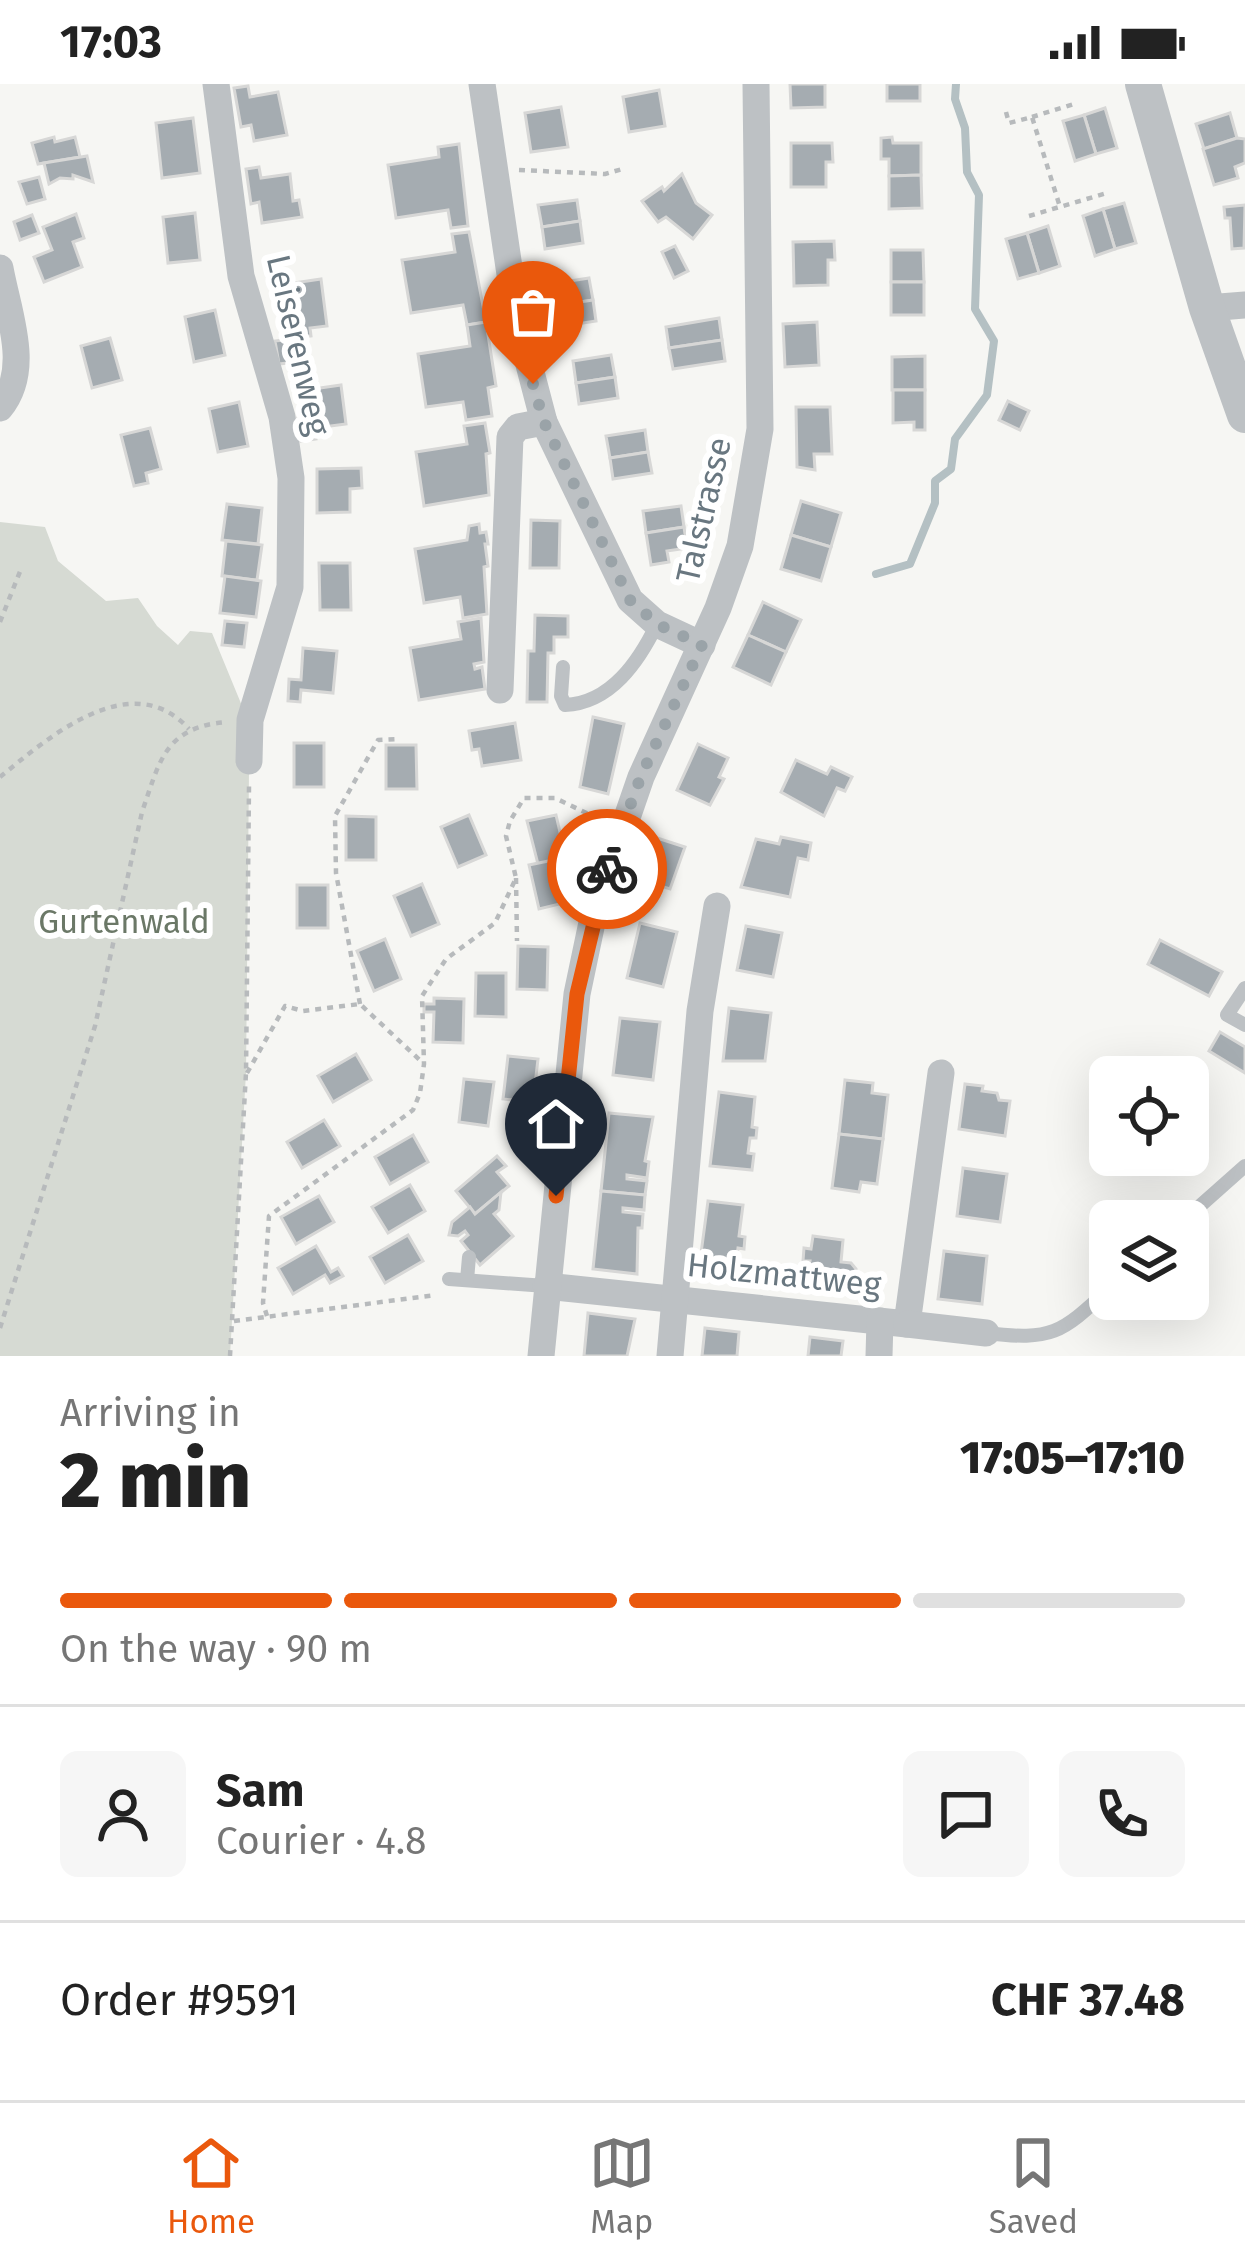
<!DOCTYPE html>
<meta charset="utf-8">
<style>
body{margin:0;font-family:"Fira Sans",sans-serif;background:#f6f6f6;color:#222;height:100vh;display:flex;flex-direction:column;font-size:45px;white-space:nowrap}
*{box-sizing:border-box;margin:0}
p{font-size:39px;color:#767676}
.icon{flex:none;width:66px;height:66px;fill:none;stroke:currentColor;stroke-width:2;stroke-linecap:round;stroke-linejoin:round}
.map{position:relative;height:1272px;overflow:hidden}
.panel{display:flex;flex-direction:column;background:#fff;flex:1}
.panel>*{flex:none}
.controls{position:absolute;left:1089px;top:972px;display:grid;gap:24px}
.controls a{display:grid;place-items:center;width:120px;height:120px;border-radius:18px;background:#fff;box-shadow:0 12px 48px #0002;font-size:60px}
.pin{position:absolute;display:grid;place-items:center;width:102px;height:102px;color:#fff;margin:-123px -51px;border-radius:50% 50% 50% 0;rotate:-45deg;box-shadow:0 0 12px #0007}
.pin .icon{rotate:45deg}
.courier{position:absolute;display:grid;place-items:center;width:120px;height:120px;margin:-60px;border:9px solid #ea580c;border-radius:50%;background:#fff;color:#222;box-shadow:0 3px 15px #0007}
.head em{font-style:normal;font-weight:800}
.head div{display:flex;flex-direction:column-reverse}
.head{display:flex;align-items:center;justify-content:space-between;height:204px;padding:0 60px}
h1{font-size:78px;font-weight:800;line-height:90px}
.bar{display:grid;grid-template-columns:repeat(4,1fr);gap:18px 12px;align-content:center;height:144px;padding:0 60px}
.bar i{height:15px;border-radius:9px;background:#e0e0e0}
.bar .current{background:#ea580c}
.bar p{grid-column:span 4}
.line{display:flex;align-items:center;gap:30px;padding:0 60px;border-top:3px solid #e0e0e0}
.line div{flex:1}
.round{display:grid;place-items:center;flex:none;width:126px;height:126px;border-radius:18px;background:#f6f6f6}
.status{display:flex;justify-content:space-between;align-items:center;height:84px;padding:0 60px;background:#fff;direction:ltr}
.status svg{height:33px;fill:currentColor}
.dock{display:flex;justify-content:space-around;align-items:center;height:168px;border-top:3px solid #e0e0e0;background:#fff;font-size:33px;color:#767676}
.dock a{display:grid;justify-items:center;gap:6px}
.dock .current{color:#ea580c}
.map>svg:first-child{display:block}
.green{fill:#d6dad3}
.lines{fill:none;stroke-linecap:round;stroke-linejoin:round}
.stream{stroke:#b4c0c3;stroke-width:8}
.building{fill:#a5acb1;stroke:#d7d7d6;stroke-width:3}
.path{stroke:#b7babc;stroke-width:4.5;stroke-dasharray:6 6;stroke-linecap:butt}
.service{stroke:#bdc1c4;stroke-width:14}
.minor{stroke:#bdc1c4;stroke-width:27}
.tertiary{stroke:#bdc1c4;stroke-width:36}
.done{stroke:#9aa3a8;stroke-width:12;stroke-dasharray:0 21.6}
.route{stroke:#ea580c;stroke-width:15}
.labels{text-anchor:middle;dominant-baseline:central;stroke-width:12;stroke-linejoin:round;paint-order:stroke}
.street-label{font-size:33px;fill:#697780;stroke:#fff}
.park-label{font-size:33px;fill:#6b7867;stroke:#fff}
</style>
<div class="status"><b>17:03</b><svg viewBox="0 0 49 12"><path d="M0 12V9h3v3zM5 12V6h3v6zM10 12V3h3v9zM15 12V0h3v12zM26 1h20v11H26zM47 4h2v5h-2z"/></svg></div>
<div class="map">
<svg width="1245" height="1272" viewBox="0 0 1245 1272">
<rect width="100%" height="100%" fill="#f6f6f3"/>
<polygon class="green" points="0,438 45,443 58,477 106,517 138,514 157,542 178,561 190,547 212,549 247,634 249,687 246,989 230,1272 0,1272"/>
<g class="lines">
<polyline class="stream" points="876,490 910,480 935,419 935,397 951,385 955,355 987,311 994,257 975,225 979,111 967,88 965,44 955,15 956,0"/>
</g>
<g class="building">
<polygon points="790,0 825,0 825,23 791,24"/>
<rect x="887" y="0" width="33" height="17"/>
<polygon points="248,2 250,13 278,8 287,51 254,57 251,41 241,43 234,4"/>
<polygon points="659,6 665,42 629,48 623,13"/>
<polygon points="561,23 568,63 531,68 525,29"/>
<polygon points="1105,24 1117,64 1096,70 1084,31"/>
<polygon points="1230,29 1237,54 1204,65 1196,40"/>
<polygon points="1084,31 1096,70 1075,77 1063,37"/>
<polygon points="193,34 200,89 162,94 156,39"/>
<polygon points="54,53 55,58 75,53 80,73 38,80 32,59"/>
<polygon points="892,53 893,59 921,59 921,91 889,92 889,75 881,75 881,54"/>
<polygon points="1237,54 1245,55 1245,79 1235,83 1238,94 1214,101 1203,65"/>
<polygon points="791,59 832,59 833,78 826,78 826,103 791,103"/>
<polygon points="459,60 468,142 451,144 448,126 396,134 388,81 439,73 438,63"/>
<polygon points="87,72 93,98 73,91 73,95 60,94 49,100 44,79"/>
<polygon points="259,83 261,94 290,90 293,117 299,116 302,133 262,139 259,118 251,120 246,85"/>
<polygon points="682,90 696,119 712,131 693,155 666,133 658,138 642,117 662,103 664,107"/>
<polygon points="921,91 922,124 889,125 889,92"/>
<polygon points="39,93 45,115 27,120 19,98"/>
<polygon points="577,116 580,137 542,143 538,121"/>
<polygon points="1124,119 1136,159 1115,165 1103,125"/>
<polygon points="1245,121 1244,164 1232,165 1230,134 1225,134 1224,123"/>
<polygon points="1103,125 1115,165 1095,172 1083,132"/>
<polygon points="195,129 200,176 168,179 163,133"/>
<polygon points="76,130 84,154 73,158 82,183 44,198 34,173 52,166 43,143"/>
<polygon points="32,131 39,149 20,156 14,138"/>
<polygon points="580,137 583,159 545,165 542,143"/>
<polygon points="1048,142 1060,182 1039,189 1027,149"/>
<polygon points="469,148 486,238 467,241 463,221 411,229 402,176 455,168 452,150"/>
<polygon points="1027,149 1039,189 1018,195 1006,155"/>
<polygon points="834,157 835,176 828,176 828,201 794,202 793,158"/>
<polygon points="675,162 688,187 674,194 662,168"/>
<polygon points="891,166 923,166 924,198 891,198"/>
<polygon points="589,194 593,216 554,222 551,200"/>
<polygon points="321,195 327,242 310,244 311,252 283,256 278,220 290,218 287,200"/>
<rect x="891" y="198" width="33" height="33"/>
<polygon points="593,216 596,237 557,243 554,222"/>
<polygon points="215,226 225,271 194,278 185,233"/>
<polygon points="719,234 722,256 669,264 666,243"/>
<polygon points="486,238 496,302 488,304 492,332 466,336 463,318 426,323 418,270 470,262 467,241"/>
<polygon points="817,238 819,281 785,283 783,240"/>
<polygon points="110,254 122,296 92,304 81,262"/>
<polygon points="301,254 304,277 279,280 275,257"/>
<polygon points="722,256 725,277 673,285 669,264"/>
<polygon points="611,271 615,293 576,299 573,277"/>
<polygon points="925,272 925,306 892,306 892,273"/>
<polygon points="615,293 618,314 579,320 576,299"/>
<polygon points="341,301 346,340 315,344 316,355 301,357 298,334 310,332 306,306"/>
<polygon points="893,306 925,306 925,346 914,346 914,338 893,339"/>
<polygon points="1008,317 1029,327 1020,346 999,336"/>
<polygon points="239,318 248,362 218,368 209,325"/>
<polygon points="796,323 830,323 832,370 814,370 815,386 797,383"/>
<polygon points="485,339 490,369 486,370 489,411 424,422 416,368 467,360 464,342"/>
<polygon points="150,344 161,385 146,389 148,399 134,402 121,351"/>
<polygon points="645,346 648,368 610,374 606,352"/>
<polygon points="648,368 652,389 613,395 610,374"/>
<polygon points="361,384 362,404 350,405 350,428 317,429 317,385"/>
<polygon points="801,417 841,429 831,463 791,451"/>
<polygon points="227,420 262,424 258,460 222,456"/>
<polygon points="681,422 684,443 646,449 643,427"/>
<polygon points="531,436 560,437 559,484 530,484"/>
<polygon points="479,440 480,449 486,448 488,460 485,460 488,482 484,483 487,530 463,534 460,513 424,519 415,465 467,456 469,442"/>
<polygon points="684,443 687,464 667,467 669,478 651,481 646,449"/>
<polygon points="791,451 831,463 821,497 781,485"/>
<polygon points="226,457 262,461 257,496 222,492"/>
<polygon points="319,479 350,479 351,526 320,526"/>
<polygon points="225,492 261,497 256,533 220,529"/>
<polygon points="763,518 801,536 786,568 748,551"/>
<polygon points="535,531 568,532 568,553 554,553 554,569 548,569 547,618 527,618 528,567 534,567"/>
<polygon points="481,534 484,578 474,580 475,585 482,583 485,605 419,616 410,564 461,555 458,538"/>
<polygon points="225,537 247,539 244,563 222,561"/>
<polygon points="748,551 786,568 771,601 733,583"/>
<polygon points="303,564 337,567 333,609 301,606 300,618 288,617 289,595 301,596"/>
<polygon points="593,633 624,640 608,710 580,703"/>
<polygon points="515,639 521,676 482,682 479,665 472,666 469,647"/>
<rect x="294" y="659" width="30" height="44"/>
<polygon points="698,660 728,674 719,693 724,695 710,721 677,706"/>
<polygon points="386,661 416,661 417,705 386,705"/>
<polygon points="796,676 827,690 831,683 852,693 845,707 837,704 824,732 781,708"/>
<polygon points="469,731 486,771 458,783 441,743"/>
<polygon points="556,731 566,774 538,780 527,737"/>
<polygon points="346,732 376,733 376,776 346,776"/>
<polygon points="654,753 685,763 670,805 641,796"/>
<polygon points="781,753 811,759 808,776 798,774 790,813 741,803 756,755 779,760"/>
<polygon points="558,775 568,818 539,825 529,781"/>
<polygon points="422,800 439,840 411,852 394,812"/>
<rect x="297" y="801" width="31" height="43"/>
<polygon points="640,839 677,848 663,903 627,894"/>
<polygon points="746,842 782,849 773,893 737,886"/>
<polygon points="385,855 401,895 374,907 357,867"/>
<polygon points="1160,856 1222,888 1209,912 1148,880"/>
<polygon points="518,862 548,863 547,906 517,905"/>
<polygon points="476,889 506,889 506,933 475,932"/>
<polygon points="434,914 464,915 463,959 433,958 434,928 424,928 424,920 434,920"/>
<polygon points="729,924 771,929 765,977 723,977"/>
<polygon points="620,934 660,938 653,996 613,991"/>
<polygon points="1220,948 1245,963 1245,989 1209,967"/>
<polygon points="356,970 371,996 333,1018 318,992"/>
<polygon points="508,972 538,975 533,1018 503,1015"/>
<polygon points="464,995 494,998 488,1042 459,1038"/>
<polygon points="845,996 873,999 872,1009 888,1011 883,1055 839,1050"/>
<polygon points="965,1000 983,1002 982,1007 997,1009 999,1016 1010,1017 1005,1052 959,1045"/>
<polygon points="719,1008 755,1013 752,1043 757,1044 756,1054 750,1054 748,1069 754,1070 752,1086 710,1082"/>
<polygon points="609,1029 653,1033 645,1077 649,1078 647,1094 627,1091 627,1095 647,1097 645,1111 601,1107"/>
<polygon points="324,1036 340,1062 302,1084 287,1058"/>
<polygon points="839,1050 883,1055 877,1100 861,1098 859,1108 832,1104"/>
<polygon points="413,1051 428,1078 390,1100 375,1073"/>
<polygon points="497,1072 506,1082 497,1088 509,1102 475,1130 456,1107"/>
<polygon points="963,1084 1007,1090 1000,1138 957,1132"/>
<polygon points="410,1101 425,1127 388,1149 372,1123"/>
<polygon points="601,1107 645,1111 644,1126 623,1124 623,1128 643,1130 642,1144 638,1144 637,1190 593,1185"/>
<polygon points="501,1108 499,1126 494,1130 513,1152 480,1181 461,1157 468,1151 465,1147 458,1152 449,1151 452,1138 470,1123 475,1130"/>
<polygon points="319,1112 334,1138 296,1160 281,1133"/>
<polygon points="708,1117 743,1121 739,1152 745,1153 744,1165 738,1164 736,1179 743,1179 741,1197 698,1192"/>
<polygon points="408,1151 423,1177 385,1199 370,1173"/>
<polygon points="813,1152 843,1156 841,1178 851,1179 856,1185 854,1200 848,1204 807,1199 810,1177 803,1177 804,1164 811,1165"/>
<polygon points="316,1162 331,1188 338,1184 343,1192 330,1199 325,1191 293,1210 278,1184"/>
<polygon points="944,1167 987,1172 982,1220 938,1215"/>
<polygon points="588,1229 635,1235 627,1272 584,1272"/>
<polygon points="705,1244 739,1248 737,1272 702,1272"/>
<polygon points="810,1253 843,1257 841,1272 808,1272"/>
</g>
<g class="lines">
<g class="path">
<polyline points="1006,28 1009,39 1032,33 1060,123"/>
<polyline points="1032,33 1074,20"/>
<polyline points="519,86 605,90 626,84"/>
<polyline points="1029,132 1107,109"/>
<polyline points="0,538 21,485"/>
<path d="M0,693C48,654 131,581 189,645"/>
<polyline points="516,794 517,857"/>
<polyline points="360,920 336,789 335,732 378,656 399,655"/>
<polyline points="247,989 285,922 303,927 360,920 424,980"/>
<polyline points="267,1232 263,1219 269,1132 413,1026 420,1009 424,980 422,912 446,875 495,839 516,794 506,752 510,737 524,714 555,714 599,735"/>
<polyline points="234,1237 436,1211"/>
<path d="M0,1244L95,942L142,728C160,676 165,643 227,638"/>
<polyline points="230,1272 246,989 249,702"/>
</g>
<g class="service">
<path d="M563,583L561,612L565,621C611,619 639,577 657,540"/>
<polyline points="1245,904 1227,931 1245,941"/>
<polyline points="1183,1137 1245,1082"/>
<polyline points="449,1195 546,1202"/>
<polyline points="467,1196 469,1173"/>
<path d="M986,1249C1054,1257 1061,1249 1110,1204"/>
</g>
<g class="minor">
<polyline points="216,0 241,192 282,333 291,394 290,503 250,636 249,677"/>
<polyline points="482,0 516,231 544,338 630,516 657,540 702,561"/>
<path d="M0,184C8,229 32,285 0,324"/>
<polyline points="1207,224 1245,221"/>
<polyline points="500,606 510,353 518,343 544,338"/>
<polyline points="546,1202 907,1240 941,989"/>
<polyline points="907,1240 986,1249"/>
<polyline points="541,1272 577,910 594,829 641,693 718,524 740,462 760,345 756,0"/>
<polyline points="670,1272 700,927 717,822"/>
<polyline points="879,1272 880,1237"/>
</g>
<polyline class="tertiary" points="1143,0 1207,224 1245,331"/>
</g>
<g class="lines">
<polyline class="done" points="533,300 544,338 630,516 657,540 702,561 641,692 607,785"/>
<polyline class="route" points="556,1112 577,910 607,785"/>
</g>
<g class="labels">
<g class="street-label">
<text transform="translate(298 261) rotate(77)">Leiserenweg</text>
<text transform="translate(704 426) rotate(-77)">Talstrasse</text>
<text transform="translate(784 1191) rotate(6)">Holzmattweg</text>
</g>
<g class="park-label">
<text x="124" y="838">Gurtenwald</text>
</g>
</g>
</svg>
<div class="controls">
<a><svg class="icon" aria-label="locate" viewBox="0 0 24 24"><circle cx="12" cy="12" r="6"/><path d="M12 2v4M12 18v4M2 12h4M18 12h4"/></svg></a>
<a><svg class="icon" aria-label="layers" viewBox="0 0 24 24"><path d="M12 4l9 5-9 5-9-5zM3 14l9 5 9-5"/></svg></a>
</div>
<div class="pin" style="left:533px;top:300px;background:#ea580c"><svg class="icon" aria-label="bag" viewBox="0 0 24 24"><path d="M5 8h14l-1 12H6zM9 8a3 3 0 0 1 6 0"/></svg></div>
<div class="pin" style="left:556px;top:1112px;background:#1f2937"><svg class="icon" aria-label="home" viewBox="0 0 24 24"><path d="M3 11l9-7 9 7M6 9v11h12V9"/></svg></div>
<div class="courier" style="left:607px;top:785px"><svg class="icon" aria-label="bike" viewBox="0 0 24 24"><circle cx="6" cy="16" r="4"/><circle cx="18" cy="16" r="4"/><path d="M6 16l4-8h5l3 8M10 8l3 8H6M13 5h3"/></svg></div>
</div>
<section class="panel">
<div class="head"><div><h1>2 min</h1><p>Arriving in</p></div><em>17:05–17:10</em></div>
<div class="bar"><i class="current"></i><i class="current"></i><i class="current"></i><i></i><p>On the way · 90 m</p></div>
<div class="line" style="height:216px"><a class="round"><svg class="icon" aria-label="person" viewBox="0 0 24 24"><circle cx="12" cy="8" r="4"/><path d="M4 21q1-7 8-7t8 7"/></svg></a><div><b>Sam</b><p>Courier · 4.8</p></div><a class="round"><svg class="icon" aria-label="chat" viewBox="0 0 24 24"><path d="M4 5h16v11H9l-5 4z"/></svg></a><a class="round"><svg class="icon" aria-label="phone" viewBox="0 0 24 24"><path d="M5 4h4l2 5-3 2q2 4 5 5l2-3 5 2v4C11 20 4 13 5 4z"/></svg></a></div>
<div class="line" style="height:156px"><div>Order #9591</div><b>CHF 37.48</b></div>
</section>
<nav class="dock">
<a class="current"><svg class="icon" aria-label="home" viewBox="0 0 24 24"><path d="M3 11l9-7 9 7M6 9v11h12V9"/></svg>Home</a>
<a><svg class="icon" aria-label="map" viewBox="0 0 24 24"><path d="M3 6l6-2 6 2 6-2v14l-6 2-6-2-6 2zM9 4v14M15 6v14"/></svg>Map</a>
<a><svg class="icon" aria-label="saved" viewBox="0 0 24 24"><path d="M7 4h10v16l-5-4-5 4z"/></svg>Saved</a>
</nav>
